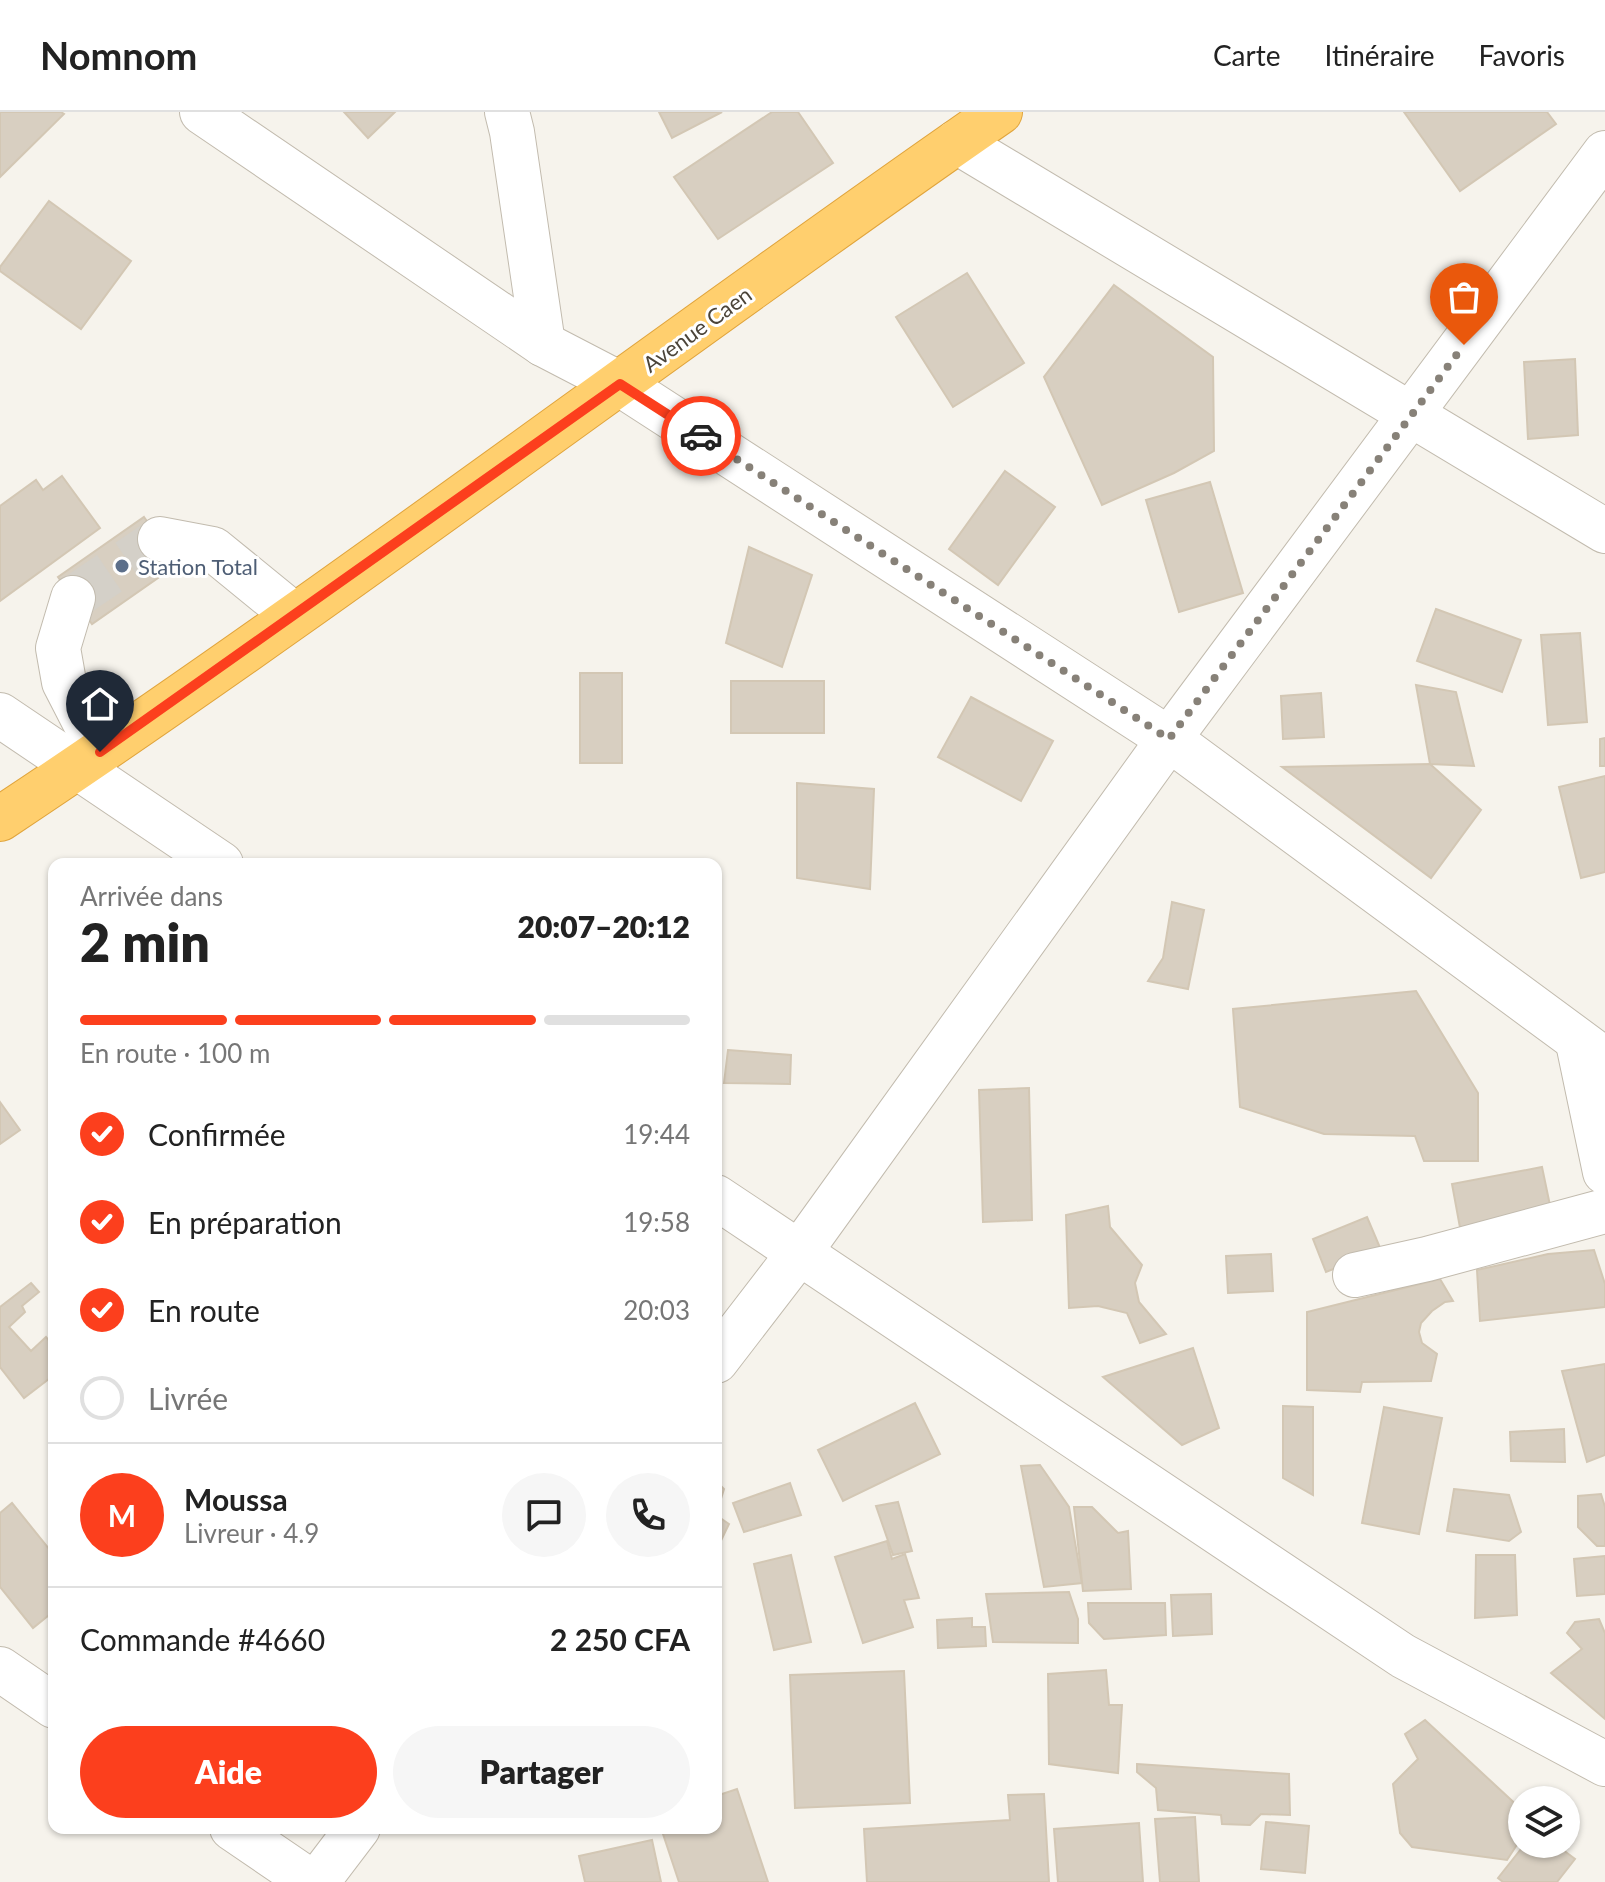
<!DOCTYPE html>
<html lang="fr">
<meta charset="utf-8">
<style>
body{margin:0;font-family:Lato,sans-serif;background:#f6f6f6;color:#222;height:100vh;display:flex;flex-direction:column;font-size:30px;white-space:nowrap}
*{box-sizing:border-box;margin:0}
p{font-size:26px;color:#767676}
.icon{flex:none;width:44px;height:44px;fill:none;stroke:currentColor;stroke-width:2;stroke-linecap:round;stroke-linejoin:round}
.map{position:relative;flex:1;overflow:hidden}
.sheet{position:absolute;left:48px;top:746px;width:674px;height:976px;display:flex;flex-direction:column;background:#fff;border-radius:16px;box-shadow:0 2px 6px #0004}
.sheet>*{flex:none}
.tools{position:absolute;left:1508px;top:1674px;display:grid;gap:16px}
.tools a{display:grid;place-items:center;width:72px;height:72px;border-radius:50%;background:#fff;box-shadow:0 2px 6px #0004;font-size:40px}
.pin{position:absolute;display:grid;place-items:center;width:68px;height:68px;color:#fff;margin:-82px -34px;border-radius:50% 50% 50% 0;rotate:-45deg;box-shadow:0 0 8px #0007}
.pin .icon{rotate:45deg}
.courier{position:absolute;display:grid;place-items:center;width:80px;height:80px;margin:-40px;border:6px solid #fc3f1d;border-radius:50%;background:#fff;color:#222;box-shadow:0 2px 10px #0007}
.head em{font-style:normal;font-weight:800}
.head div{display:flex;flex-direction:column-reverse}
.head{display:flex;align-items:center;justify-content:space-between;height:136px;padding:0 32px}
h1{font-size:52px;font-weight:800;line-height:60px}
.bar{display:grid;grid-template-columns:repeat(4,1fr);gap:12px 8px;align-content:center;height:96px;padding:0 32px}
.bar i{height:10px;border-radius:6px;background:#e0e0e0}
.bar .on{background:#fc3f1d}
.bar p{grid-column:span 4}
.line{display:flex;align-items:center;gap:20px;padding:0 32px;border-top:2px solid #e0e0e0}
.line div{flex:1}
.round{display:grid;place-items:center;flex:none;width:84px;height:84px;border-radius:42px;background:#f6f6f6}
ol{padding:0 32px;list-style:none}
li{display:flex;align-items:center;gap:24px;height:88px}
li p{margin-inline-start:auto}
li .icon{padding:8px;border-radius:50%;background:#fc3f1d;color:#fff;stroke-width:4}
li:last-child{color:#767676}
li i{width:44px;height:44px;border:4px solid #e0e0e0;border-radius:50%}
.cta{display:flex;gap:16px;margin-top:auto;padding:16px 32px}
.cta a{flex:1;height:92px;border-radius:48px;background:#fc3f1d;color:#fff;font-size:32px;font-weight:800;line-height:92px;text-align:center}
.cta a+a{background:#f6f6f6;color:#222}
header{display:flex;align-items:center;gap:48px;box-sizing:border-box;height:112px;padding:0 40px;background:#fff;border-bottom:2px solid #e0e0e0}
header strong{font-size:38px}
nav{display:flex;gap:44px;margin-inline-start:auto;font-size:28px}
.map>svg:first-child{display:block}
.building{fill:#d8cfc1;stroke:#d3c7b4;stroke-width:2}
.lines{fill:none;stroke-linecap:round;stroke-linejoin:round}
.minor-tunnel{stroke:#d4d0c8;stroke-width:44;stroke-dasharray:44 22;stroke-linecap:butt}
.minor-casing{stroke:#c2bbae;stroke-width:46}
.highway-casing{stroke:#e0a43c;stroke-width:46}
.minor{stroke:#fff;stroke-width:44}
.highway{stroke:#ffcf6e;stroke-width:44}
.done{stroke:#878178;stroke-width:8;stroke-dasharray:0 14.4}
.route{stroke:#fc3f1d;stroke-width:10}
.service-dot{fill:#5c6f8a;stroke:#fff;stroke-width:3}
.labels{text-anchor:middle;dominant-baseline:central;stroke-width:6;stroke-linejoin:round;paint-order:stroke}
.street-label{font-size:22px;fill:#4b4439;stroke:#fff}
.service-label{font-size:22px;fill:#4e5e75;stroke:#fff;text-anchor:start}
</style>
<header>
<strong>Nomnom</strong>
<nav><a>Carte</a><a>Itinéraire</a><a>Favoris</a></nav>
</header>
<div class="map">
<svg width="1605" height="1770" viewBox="0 0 1605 1770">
<rect width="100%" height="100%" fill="#f6f3ec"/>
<g class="building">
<polygon points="0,0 61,0 64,2 0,65"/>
<polygon points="344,0 395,0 368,26"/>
<polygon points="659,0 722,0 672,26"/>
<polygon points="772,0 798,0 833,51 718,127 674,65"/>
<polygon points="1404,0 1547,0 1556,12 1460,79"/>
<polygon points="49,89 131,149 81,217 0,159 0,155"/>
<polygon points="967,161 1024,251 953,295 896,205"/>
<polygon points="1114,173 1213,245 1214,339 1174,361 1102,393 1044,265"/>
<polygon points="1575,247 1578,323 1528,327 1524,250"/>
<polygon points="1005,359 1055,395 998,473 949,437"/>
<polygon points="62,364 100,416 0,489 0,394 36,368 43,378"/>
<polygon points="1210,370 1243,481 1179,500 1146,388"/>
<polygon points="144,405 178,452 92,512 58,465"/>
<polygon points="749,435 812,463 782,555 726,531"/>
<polygon points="1436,497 1521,528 1502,580 1417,549"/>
<polygon points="1580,521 1587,610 1548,613 1541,523"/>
<rect x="580" y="561" width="42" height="90"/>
<rect x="731" y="569" width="93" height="52"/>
<polygon points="1416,573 1456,580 1474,654 1430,652"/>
<polygon points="1321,581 1324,625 1283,627 1281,584"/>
<polygon points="971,585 1053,629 1021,689 938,645"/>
<polygon points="1605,626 1605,654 1600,654 1600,627"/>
<polygon points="1430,652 1481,698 1431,766 1282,655"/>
<polygon points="1605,664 1605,760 1581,766 1559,675"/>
<polygon points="797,671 874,677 870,777 797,766"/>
<polygon points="1172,790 1204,798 1188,877 1148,869 1163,846"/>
<polygon points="1416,879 1478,981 1478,1049 1424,1049 1415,1024 1324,1022 1240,995 1233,897"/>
<polygon points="728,938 791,943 790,972 724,971"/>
<polygon points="1029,976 1032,1108 983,1110 979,978"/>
<polygon points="0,990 20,1018 0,1032"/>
<polygon points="1542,1055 1552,1103 1461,1121 1452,1072"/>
<polygon points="1108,1094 1110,1115 1142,1153 1135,1171 1139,1190 1166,1222 1140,1231 1127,1201 1098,1194 1069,1196 1066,1103"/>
<polygon points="1367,1105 1381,1138 1326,1160 1313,1127"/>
<polygon points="1594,1138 1605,1172 1605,1195 1480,1209 1477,1158 1548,1142"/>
<polygon points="1271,1142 1273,1179 1228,1181 1226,1144"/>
<polygon points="1440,1167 1453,1189 1445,1190 1432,1199 1421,1211 1419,1220 1422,1231 1437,1242 1431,1269 1362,1270 1360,1280 1307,1278 1307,1200"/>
<polygon points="31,1171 39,1180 22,1194 25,1200 9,1215 31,1239 46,1225 54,1235 54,1263 24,1286 0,1255 0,1195"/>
<polygon points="1193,1236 1219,1316 1182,1333 1103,1265"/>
<polygon points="1605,1252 1605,1343 1587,1350 1562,1259"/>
<polygon points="915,1291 940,1342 843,1389 818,1338"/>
<polygon points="1283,1294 1313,1295 1313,1383 1283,1366"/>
<polygon points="1384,1295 1442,1306 1419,1422 1362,1411"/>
<polygon points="1564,1317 1565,1350 1511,1349 1510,1320"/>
<polygon points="1040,1353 1069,1395 1082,1471 1044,1475 1021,1354"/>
<polygon points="716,1369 724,1377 716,1403"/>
<polygon points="790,1371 801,1403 744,1420 733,1391"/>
<polygon points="1454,1377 1509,1383 1521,1420 1509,1429 1447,1419"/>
<polygon points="1601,1382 1605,1395 1605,1434 1597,1434 1578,1415 1578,1384"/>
<polygon points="898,1390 912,1439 893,1443 876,1394"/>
<polygon points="12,1391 54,1443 54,1499 33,1516 0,1475 0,1401"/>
<polygon points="1074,1395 1092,1395 1118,1421 1128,1419 1131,1477 1083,1479"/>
<polygon points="716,1403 729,1412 716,1439"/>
<polygon points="887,1429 892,1447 905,1442 919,1486 904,1488 913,1515 863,1531 835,1445"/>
<polygon points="791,1443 811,1530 774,1538 754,1452"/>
<polygon points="1476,1443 1515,1443 1517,1503 1475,1506"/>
<polygon points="1605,1444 1605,1482 1577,1484 1574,1447"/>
<polygon points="1069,1480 1078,1507 1078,1531 993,1530 986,1482"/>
<polygon points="1211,1482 1212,1522 1173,1524 1171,1483"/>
<polygon points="1088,1491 1165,1491 1166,1523 1104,1527 1089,1511"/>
<polygon points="972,1506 972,1515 985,1515 986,1534 938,1536 937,1508"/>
<polygon points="1599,1507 1605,1521 1605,1607 1551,1561 1582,1537 1567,1521 1575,1510"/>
<polygon points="1106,1558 1109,1593 1122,1593 1118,1661 1049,1652 1048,1562"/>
<polygon points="904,1559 910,1691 795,1696 790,1563"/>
<polygon points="1425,1608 1522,1698 1522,1725 1507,1748 1412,1735 1400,1721 1393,1672 1418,1647 1405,1622"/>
<polygon points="716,1618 720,1634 720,1669 716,1671"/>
<polygon points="1137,1652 1289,1662 1290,1703 1261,1702 1250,1713 1222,1712 1221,1703 1158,1698 1156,1676 1137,1660"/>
<polygon points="737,1677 768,1770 679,1770 661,1716 716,1716 716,1684"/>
<polygon points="1044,1682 1049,1770 867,1770 864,1717 1010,1708 1008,1683"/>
<polygon points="1195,1705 1199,1770 1160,1770 1155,1707"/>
<polygon points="1266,1710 1309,1714 1305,1761 1261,1757"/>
<polygon points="1139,1711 1143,1770 1058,1770 1054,1717"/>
<polygon points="652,1728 661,1770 585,1770 579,1744"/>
<polygon points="1525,1732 1555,1732 1575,1747 1557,1770 1503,1770 1498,1766"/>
</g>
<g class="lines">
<polyline class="minor-tunnel" points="73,486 160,427"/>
<defs>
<g id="minor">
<polyline points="202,0 543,232 620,272 1169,627 1605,948"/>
<polyline points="507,0 512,20 543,232"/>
<polyline points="957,30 1605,419"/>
<polyline points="160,427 213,437 294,503"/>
<polyline points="73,486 58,536 64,570 100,640"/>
<polyline points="0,603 221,752"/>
<polyline points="1578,931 1605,1060"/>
<polyline points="716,1085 1403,1544 1605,1652"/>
<polyline points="1355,1163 1427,1147 1605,1099"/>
<polyline points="716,1249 799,1141 1169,627 1605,41"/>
<polyline points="0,1557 54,1594"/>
<polyline points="232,1716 311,1770"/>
<polyline points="317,1770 358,1716"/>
</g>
<path id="highway" d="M0,707C340,481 665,232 1000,0"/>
</defs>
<use href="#minor" class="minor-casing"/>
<use href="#highway" class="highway-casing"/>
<use href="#minor" class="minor"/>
<use href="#highway" class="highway"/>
</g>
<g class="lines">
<polyline class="done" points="701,324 1169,627 1464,233"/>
<polyline class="route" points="100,640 620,272 701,324"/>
</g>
<circle class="service-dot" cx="122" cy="454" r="8"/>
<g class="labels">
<g class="street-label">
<text transform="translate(697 217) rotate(-36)">Avenue Caen</text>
</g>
<g class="service-label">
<text x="138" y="454">Station Total</text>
</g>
</g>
</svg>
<div class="tools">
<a><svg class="icon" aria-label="layers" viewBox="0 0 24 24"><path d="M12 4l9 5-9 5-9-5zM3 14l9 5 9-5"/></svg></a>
</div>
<div class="pin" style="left:1464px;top:233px;background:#ea580c"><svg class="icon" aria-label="bag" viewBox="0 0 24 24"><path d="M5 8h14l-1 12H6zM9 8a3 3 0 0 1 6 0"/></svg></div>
<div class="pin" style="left:100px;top:640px;background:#1f2937"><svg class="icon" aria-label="home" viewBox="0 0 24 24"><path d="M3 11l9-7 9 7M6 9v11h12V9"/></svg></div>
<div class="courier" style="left:701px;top:324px"><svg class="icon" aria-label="car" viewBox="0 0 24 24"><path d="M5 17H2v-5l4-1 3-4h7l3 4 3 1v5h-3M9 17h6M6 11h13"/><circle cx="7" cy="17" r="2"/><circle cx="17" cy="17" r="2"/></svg></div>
<section class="sheet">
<div class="head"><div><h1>2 min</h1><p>Arrivée dans</p></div><em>20:07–20:12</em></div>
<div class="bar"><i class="on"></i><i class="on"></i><i class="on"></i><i></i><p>En route · 100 m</p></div>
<ol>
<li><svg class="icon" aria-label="check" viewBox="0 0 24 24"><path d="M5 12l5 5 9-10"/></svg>Confirmée<p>19:44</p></li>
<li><svg class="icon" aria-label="check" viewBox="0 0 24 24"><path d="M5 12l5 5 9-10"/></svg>En préparation<p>19:58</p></li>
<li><svg class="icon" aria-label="check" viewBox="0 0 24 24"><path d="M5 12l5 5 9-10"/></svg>En route<p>20:03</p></li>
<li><i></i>Livrée</li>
</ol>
<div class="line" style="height:144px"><b class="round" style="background:#fc3f1d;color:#fff">M</b><div><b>Moussa</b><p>Livreur · 4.9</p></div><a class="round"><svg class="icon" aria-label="chat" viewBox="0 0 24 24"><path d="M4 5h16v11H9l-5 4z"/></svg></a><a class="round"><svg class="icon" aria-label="phone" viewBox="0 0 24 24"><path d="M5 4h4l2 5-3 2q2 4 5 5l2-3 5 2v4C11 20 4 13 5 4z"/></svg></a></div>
<div class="line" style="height:104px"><div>Commande #4660</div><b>2 250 CFA</b></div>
<div class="cta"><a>Aide</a><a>Partager</a></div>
</section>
</div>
